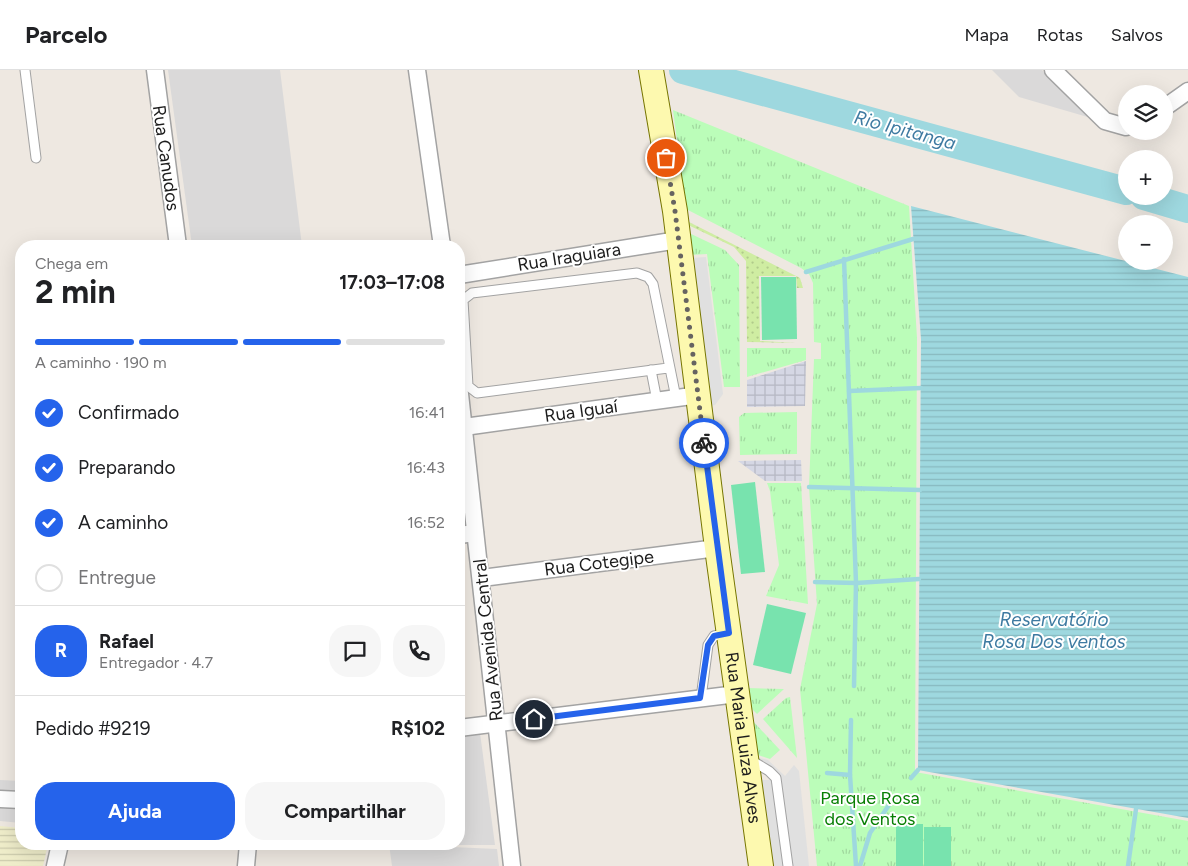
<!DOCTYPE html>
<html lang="pt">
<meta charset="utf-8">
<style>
body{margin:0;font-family:Figtree,sans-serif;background:#f6f6f6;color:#202124;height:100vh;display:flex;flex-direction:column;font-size:19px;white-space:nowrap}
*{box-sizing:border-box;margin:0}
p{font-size:16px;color:#757577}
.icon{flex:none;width:28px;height:28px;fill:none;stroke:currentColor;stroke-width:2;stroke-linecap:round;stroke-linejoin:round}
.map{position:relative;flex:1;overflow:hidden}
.details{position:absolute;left:15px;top:170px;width:450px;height:610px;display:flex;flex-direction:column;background:#fff;border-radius:20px;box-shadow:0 5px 20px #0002}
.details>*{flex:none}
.tools{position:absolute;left:1118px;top:15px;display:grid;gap:10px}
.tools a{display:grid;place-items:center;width:55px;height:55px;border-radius:50%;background:#fff;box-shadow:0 5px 20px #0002;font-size:25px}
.pin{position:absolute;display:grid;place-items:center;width:42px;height:42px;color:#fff;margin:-21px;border:2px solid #fff;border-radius:50%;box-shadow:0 1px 5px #0007}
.courier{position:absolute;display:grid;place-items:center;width:50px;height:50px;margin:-25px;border:4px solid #2563eb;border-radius:50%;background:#fff;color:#222;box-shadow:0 1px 6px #0007}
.headline em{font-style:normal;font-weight:700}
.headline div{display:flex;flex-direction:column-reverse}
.headline{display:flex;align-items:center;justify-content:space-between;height:85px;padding:0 20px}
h1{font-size:32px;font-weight:700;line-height:38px}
.bar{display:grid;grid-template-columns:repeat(4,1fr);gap:8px 5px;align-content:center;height:60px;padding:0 20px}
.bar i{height:6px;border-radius:4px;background:#e0e0e0}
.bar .on{background:#2563eb}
.bar p{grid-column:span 4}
.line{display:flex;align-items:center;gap:12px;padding:0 20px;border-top:1px solid #e0e0e0}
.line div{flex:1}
.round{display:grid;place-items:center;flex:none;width:52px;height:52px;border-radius:20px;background:#f6f6f6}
ol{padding:0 20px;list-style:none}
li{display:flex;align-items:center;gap:15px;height:55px}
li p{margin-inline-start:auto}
li .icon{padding:5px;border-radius:50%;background:#2563eb;color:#fff;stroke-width:4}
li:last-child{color:#757577}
li i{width:28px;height:28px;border:2px solid #e0e0e0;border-radius:50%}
.cta{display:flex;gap:10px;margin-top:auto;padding:10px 20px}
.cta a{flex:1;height:58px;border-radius:20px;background:#2563eb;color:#fff;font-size:20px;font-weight:700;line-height:58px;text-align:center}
.cta a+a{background:#f6f6f6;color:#202124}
header{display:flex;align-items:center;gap:30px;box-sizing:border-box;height:70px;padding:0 25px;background:#fff;border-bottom:1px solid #e0e0e0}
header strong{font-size:24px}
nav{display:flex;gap:28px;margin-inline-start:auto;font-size:18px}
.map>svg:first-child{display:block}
.residential{fill:#dad9d9}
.farmland{fill:url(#farmland-rules)}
.grass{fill:url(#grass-dots)}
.park{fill:url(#park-tufts)}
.pitch{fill:#78e3ae}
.parking{fill:#e0e0e0}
.plaza{fill:url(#plaza-grid)}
.water{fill:url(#water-rules)}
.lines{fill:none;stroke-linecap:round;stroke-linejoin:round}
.stream{stroke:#9ed8df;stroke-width:4.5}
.river{stroke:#9ed8df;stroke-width:28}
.lane-casing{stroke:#a3a3a3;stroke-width:11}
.street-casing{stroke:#a3a3a3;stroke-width:19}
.secondary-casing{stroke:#767500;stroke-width:26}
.lane{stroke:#fff;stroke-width:9}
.street{stroke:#fff;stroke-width:16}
.secondary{stroke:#fdf9af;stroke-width:24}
.done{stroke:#666361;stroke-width:5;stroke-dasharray:0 9}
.route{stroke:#2563eb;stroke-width:6}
.labels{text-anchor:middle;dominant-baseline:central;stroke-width:4;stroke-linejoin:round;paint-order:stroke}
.street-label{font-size:18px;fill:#1c1c1c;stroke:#fff}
.park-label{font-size:18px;fill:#087f04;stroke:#fff}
.water-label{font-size:19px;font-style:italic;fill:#3e7aa1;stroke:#fff}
</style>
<header>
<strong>Parcelo</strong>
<nav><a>Mapa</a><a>Rotas</a><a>Salvos</a></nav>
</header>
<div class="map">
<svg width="1188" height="796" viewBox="0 0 1188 796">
<defs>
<pattern id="farmland-rules" width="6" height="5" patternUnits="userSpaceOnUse" patternTransform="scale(1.25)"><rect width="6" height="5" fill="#efedca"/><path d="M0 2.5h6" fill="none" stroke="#cccbad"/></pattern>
<pattern id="grass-dots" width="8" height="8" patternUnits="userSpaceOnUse" patternTransform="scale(1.25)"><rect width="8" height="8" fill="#cfeda2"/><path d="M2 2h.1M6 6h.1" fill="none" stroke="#b1cb8b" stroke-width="1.8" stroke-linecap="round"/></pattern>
<pattern id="park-tufts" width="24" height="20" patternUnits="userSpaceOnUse" patternTransform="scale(1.25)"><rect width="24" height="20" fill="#bbfdb9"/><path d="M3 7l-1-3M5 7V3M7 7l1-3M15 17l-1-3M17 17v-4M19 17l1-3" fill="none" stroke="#a0d89e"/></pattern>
<pattern id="plaza-grid" width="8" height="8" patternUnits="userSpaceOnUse" patternTransform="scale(1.25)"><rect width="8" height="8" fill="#d5d7e4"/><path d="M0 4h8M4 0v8" fill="none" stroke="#b6b8c3"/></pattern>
<pattern id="water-rules" width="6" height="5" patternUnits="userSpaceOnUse" patternTransform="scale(1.25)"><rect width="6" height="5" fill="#9ed8df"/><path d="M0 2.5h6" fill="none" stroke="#88b9bf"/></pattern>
</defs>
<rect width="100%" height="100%" fill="#eee8e1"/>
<g class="residential">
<polygon points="168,0 280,0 302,176 192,176"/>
<polygon points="992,0 1042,0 1091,48 1019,27"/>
<polygon points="480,663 495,775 406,775 497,779 499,796 392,796 389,774 459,774 459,666"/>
<polygon points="0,710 21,711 21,753 0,751"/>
</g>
<polygon class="farmland" points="0,756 21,758 21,774 48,774 43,796 0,796"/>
<polygon class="grass" points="685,150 800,208 803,218 797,218 796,206 759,206 760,271 796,273 747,272 746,191 734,177 686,154"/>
<g class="park">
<polygon points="673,40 909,136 917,268 915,702 1188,751 1188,796 817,796 800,619 817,534 809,417 814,289 821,289 821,273 814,272 813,213 809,204 801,198 686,139"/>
<polygon points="689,163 725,180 739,195 740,317 724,317 707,184 691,185"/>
<polygon points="747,278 806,278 806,290 747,307"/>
<polygon points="797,342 797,384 740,385 739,347 744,343"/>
<polygon points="767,413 801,413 808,534 766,526 779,495 770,421"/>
<polygon points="747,618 784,619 757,644 748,635"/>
<polygon points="790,627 797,688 763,649 786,628"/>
<polygon points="751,649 780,680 770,689 755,684"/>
</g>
<g class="pitch">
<polygon points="761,207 796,207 797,269 762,270"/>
<polygon points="755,412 765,502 741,504 731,415"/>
<polygon points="767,534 806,543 791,604 753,595"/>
<rect x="896" y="754" width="27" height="42"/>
<rect x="924" y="757" width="27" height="39"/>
</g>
<g class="parking">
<polygon points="706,187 723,324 715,335 710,336 691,188"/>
<polygon points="755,687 768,690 785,706 794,695 799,701 809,796 769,796 758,710 770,710 764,703 756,701"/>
</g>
<g class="plaza">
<polygon points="806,291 805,336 747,337 747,310"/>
<polygon points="801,390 802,411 765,411 738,391"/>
</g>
<polygon class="water" points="911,136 1188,207 1188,748 918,700 921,269"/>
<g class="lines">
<g class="stream">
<polyline points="844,189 856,513 854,616"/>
<polyline points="806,202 913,169"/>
<polyline points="849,321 921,318"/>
<polyline points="809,417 920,420"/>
<polyline points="815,512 856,513 919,509"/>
<polyline points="851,650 850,705 856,796"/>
<polyline points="827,703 850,705"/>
<polyline points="911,708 918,700"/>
<polyline points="860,796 870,763 889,735"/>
<polyline points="1128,796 1136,739"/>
</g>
<g class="river">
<polyline points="683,0 1126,121"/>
<polyline points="1144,126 1188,139"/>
</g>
<defs>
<g id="lane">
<polyline points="25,0 36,88"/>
<polyline points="668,298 477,323 468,316 463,230 472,223 637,203 648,207 653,214 676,328"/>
<polyline points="651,300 657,331"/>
<polyline points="701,628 708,575 714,566 729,563"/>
<polyline points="749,689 769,701 776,708 788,796"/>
</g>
<g id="street">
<polyline points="155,0 178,176"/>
<polyline points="417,0 442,176"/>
<polyline points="1053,0 1105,51 1126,57"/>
<polyline points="1164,38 1188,21"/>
<polyline points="459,205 678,170"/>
<polyline points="459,315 512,796"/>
<polyline points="464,357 699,325"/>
<polyline points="459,465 475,463"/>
<polyline points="482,508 717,478"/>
<polyline points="459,658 737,624"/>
<polyline points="0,729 21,730"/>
<polyline points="55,796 60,774"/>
<polyline points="246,796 248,774"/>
</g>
<g id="secondary">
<path id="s1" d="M651,0L675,141L717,478L761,796"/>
</g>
</defs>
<use href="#lane" class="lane-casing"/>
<use href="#street" class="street-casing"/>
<use href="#secondary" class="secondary-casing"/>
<use href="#lane" class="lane"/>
<use href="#street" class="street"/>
<use href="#secondary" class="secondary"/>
</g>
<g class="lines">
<polyline class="done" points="666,88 675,141 704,373"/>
<polyline class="route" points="534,649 700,628 708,575 714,566 729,563 704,373"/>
</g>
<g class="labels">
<g class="street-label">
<text transform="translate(166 88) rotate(82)">Rua Canudos</text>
<text transform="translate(569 187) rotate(-9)">Rua Iraguiara</text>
<text transform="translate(581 341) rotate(-8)">Rua Iguaí</text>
<text transform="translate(599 493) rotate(-7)">Rua Cotegipe</text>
<text transform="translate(488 570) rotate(-96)">Rua Avenida Central</text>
<text stroke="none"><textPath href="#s1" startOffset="674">Rua Maria Luiza Alves</textPath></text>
</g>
<g class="park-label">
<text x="870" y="728">Parque Rosa<tspan x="870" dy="21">dos Ventos</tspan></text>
</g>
<g class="water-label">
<text transform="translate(905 60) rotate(15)">Rio Ipitanga</text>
<text x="1054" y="549">Reservatório<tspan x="1054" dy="22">Rosa Dos ventos</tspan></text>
</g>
</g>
</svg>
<div class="tools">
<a><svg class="icon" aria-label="layers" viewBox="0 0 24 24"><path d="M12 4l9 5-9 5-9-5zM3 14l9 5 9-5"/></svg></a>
<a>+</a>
<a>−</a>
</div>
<div class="pin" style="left:666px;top:88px;background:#ea580c"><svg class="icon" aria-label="bag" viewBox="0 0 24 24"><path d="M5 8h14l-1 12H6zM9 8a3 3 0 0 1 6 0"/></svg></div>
<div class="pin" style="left:534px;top:649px;background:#1f2937"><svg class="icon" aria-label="home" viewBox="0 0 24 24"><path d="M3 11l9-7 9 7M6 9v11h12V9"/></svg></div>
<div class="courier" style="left:704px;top:373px"><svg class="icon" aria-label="bike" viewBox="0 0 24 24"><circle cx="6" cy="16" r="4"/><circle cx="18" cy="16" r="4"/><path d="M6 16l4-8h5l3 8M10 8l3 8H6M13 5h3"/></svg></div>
<section class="details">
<div class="headline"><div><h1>2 min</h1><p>Chega em</p></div><em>17:03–17:08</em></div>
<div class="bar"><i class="on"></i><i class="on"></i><i class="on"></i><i></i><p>A caminho · 190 m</p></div>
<ol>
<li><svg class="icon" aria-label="check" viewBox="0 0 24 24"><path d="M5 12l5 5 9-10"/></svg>Confirmado<p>16:41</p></li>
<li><svg class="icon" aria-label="check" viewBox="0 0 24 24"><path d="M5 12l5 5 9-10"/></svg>Preparando<p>16:43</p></li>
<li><svg class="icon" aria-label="check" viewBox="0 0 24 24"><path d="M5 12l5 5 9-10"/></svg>A caminho<p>16:52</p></li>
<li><i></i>Entregue</li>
</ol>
<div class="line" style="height:90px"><b class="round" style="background:#2563eb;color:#fff">R</b><div><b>Rafael</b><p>Entregador · 4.7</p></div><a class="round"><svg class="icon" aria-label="chat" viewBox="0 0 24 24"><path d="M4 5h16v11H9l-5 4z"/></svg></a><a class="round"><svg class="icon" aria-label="phone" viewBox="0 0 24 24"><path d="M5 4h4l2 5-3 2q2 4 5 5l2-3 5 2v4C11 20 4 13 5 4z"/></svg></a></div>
<div class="line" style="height:65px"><div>Pedido #9219</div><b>R$102</b></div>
<div class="cta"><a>Ajuda</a><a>Compartilhar</a></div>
</section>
</div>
